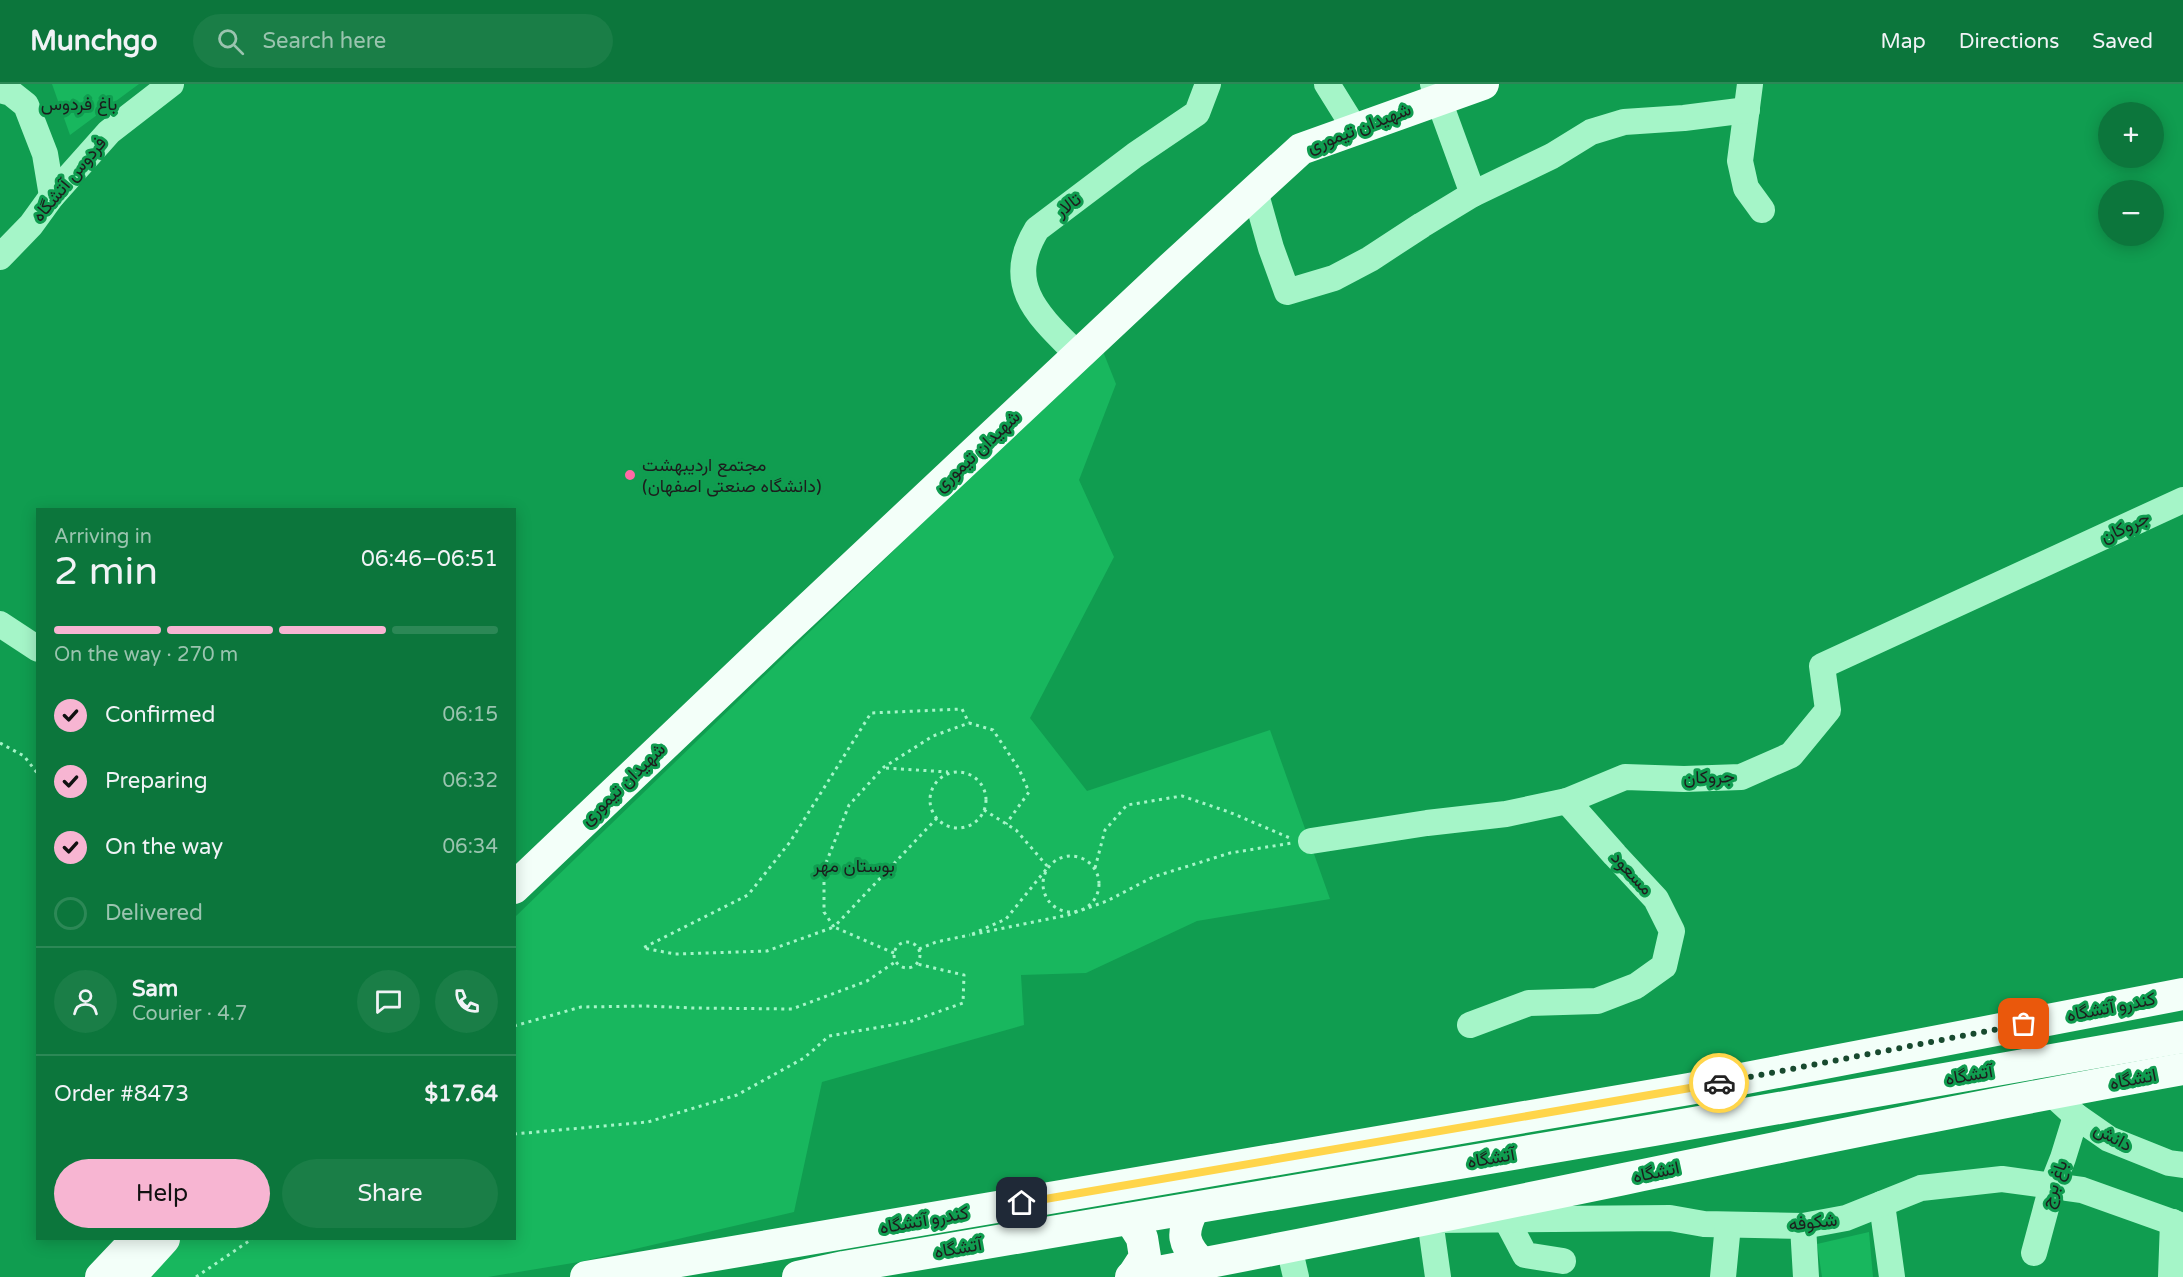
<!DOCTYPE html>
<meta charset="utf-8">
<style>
body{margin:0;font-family:"Varela Round",Vazirmatn,sans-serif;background:#1a7e47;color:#f1f3f6;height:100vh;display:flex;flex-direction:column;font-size:22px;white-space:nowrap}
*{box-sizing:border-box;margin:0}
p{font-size:20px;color:#9ac4af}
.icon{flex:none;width:33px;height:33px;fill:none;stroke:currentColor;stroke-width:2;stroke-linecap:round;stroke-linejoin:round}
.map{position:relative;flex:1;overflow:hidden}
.side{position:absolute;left:36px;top:424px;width:480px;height:732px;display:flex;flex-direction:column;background:#0c763c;border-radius:0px;box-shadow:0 3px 15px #0003}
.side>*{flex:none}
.controls{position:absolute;left:2098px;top:18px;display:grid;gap:12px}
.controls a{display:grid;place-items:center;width:66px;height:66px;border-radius:50%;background:#0c763c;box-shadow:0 3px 15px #0003;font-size:30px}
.pin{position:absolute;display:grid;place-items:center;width:51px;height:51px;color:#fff;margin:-26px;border-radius:12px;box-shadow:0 3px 9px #0006}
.courier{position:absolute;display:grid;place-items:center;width:60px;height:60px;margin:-30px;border:4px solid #ffd54a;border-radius:50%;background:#fff;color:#222;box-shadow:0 2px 8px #0007}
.summary em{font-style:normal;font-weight:600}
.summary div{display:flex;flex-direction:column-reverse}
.summary{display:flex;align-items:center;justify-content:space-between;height:102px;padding:0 18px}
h1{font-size:39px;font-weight:600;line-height:45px}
.bar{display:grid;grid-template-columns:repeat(4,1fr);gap:9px 6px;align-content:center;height:72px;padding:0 18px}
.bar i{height:8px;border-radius:4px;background:#2c8856}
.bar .selected{background:#f7b5d2}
.bar p{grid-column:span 4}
.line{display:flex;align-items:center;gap:15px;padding:0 18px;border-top:2px solid #2c8856}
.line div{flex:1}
.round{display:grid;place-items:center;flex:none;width:63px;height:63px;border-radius:32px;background:#1a7e47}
ol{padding:0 18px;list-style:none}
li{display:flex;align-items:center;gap:18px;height:66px}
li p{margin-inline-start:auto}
li .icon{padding:6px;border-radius:50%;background:#f7b5d2;color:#111;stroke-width:4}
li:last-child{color:#9ac4af}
li i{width:33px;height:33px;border:3px solid #2c8856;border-radius:50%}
.action{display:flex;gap:12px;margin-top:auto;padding:12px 18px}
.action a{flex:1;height:69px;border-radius:36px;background:#f7b5d2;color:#111;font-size:24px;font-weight:600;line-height:69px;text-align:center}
.action a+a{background:#1a7e47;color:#f1f3f6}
header{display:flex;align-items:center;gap:36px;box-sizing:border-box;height:84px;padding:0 30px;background:#0c763c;border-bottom:2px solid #2c8856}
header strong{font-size:28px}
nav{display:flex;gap:33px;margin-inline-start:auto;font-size:21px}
.search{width:420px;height:54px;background:#1a7e47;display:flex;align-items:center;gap:15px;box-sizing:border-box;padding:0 21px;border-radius:33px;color:#9ac4af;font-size:22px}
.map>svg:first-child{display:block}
.green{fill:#18b75e}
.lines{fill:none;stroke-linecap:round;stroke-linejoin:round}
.path{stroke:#a5f5c8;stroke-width:3;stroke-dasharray:3 4.5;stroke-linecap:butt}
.minor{stroke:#a5f5c8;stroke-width:26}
.major{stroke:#f3fff9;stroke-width:32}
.done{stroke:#184a2f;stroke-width:6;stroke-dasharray:0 10.8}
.route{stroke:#ffd54a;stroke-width:8}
.poi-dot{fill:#ff69a5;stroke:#109d50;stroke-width:2}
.labels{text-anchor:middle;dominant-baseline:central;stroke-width:6;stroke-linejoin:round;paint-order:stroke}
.park-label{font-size:18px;fill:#1a1d1c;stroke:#109d50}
.street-label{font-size:18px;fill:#1d1d1d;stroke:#109d50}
.poi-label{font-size:18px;fill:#1d1d1d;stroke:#109d50;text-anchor:start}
</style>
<header>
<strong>Munchgo</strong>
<div class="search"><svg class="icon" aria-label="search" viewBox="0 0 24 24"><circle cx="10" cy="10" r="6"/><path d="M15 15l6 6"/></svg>Search here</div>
<nav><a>Map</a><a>Directions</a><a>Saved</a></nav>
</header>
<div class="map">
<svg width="2183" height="1193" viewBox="0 0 2183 1193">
<rect width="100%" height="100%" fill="#109d50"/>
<g class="green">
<polygon points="52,0 139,0 70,51"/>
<polygon points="1102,265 1116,300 1079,396 1114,473 1030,634 1087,707 1270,646 1330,815 1197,837 1086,889 1021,891 1024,941 822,998 794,1128 579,1178 488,1193 152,1193 181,1155 514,1155 515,833"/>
<polygon points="1869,1148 1873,1193 1822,1193 1817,1160"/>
</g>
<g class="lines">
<g class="path">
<polyline points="0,659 24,672 38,690"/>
<polyline points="886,684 948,688"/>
<circle cx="958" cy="716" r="28"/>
<polyline points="984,726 1016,746 1048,783 1006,835 970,851 1068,831 1107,817 1153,793 1230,769 1292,759"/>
<polyline points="937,734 834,843 824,828 824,784 849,721 884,683 933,652 969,639 993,646 1019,685 1029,708 1006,740"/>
<circle cx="1071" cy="800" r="28"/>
<polyline points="1095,784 1105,746 1127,721 1182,712 1229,728 1290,754"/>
<circle cx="907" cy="871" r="13"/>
<polyline points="919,865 936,858 970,851"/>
<polyline points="894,869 834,843 767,867 675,870 643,864 748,811 790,758 871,629 962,625 969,639"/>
<polyline points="514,942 581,923 645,922 694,924 792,925 867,897 895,878"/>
<polyline points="514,1050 648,1038 737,1011 804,974 829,952 909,938 963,919 964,891 917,880"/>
<polyline points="196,1193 252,1155"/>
</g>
<g class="minor">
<polyline points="1327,0 1355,45"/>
<polyline points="1433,0 1473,110"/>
<polyline points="1750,0 1740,77 1746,104 1762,126"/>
<polyline points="0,6 11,9 26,21 45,70 52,112"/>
<polyline points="1255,107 1271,164 1287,208 1334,194 1370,175 1422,141 1473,110 1552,72 1591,48 1624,38 1684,34 1747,26"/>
<polyline points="0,173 31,141 52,112 109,48 171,0"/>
<path d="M1079,272C1040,233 1002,202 1037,145L1135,71L1197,29L1208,0"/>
<polyline points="0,540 38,565"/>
<polyline points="1311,757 1427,739 1506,730 1567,717 1625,693 1684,695 1741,693 1791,671 1828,626 1822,582 2183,416"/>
<polyline points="1470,941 1529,919 1597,917 1636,902 1664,882 1672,847 1656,815 1615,771 1567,717"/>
<polyline points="2052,1010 2076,1032 2109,1055 2169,1079 2183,1081"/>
<polyline points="1882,1120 1892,1193"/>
<polyline points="1506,1135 1525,1171 1563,1177"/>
<polyline points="1803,1142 1806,1193"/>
<polyline points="1289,1163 1296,1193"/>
<polyline points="2034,1169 2052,1102 2063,1074 2076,1032"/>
<polyline points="1438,1193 1430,1136 1670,1134 1704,1140 1803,1142 1846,1134 1921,1104 2002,1095 2082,1106 2183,1142"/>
<polyline points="1723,1193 1728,1141"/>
<polyline points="2171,1193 2173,1138"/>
</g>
<g class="major">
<polyline points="514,804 781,550 1172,183 1301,65 1483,0"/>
<path d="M1193,1125C1181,1149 1182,1160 1202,1180"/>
<polyline points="1130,1135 1142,1154 1145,1173 1132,1193"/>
<polyline points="101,1193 137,1155"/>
<polyline points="133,1193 135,1187 164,1155"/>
<polyline points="586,1193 1689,1005 2183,910"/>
<polyline points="798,1193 844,1183 1654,1046 2183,953"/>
<path d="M1131,1193C1482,1128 1831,1048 2183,985"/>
</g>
</g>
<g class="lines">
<polyline class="done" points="1719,999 2024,940"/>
<polyline class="route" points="1022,1119 1719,999"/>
</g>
<circle class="poi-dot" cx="630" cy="391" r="6"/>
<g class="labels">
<g class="park-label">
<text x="79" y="20">باغ فردوس</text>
<text x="854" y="782">بوستان مهر</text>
</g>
<g class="street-label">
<text transform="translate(1359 44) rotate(-21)">شهیدان تیموری</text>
<text transform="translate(69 95) rotate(-50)">فردوس آتشگاه</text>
<text transform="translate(1068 121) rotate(-37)">تالار</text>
<text transform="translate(977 367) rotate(-43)">شهیدان تیموری</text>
<text transform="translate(2125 443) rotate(-25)">جروکان</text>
<text transform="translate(1709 693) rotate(-2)">جروکان</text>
<text transform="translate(623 700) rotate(-44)">شهیدان تیموری</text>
<text transform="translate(1632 789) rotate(47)">مسعود</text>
<text transform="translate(2111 923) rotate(-11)">کندرو آتشگاه</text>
<text transform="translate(1969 991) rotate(-10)">آتشگاه</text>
<text transform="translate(2133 995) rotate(-11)">اتشگاه</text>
<text transform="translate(2113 1053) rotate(28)">دانش</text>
<text transform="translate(1491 1074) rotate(-10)">آتشگاه</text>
<text transform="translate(1656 1088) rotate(-12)">اتشگاه</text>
<text transform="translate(2054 1100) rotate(-71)">باغ برج</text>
<text transform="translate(924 1136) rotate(-10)">کندرو آتشگاه</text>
<text transform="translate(1813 1138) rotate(-6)">شکوفه</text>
<text transform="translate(958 1164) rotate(-10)">آتشگاه</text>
</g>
<g class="poi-label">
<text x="642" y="381">مجتمع اردیبهشت<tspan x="642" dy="21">(دانشگاه صنعتی اصفهان)</tspan></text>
</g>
</g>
</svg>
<div class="controls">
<a>+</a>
<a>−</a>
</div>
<div class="pin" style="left:2024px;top:940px;background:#ea580c"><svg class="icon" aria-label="bag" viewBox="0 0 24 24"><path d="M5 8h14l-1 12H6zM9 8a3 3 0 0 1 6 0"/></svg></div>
<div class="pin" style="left:1022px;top:1119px;background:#1f2937"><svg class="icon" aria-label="home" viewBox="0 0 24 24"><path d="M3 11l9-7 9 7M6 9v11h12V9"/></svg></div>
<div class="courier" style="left:1719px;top:999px"><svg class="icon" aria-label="car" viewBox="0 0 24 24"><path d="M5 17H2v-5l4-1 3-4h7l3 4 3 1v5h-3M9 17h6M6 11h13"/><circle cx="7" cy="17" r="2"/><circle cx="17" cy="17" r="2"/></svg></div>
<section class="side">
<div class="summary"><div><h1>2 min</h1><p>Arriving in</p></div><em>06:46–06:51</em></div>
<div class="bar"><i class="selected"></i><i class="selected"></i><i class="selected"></i><i></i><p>On the way · 270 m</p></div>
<ol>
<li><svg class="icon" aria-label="check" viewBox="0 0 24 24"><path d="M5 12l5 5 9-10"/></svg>Confirmed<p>06:15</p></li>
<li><svg class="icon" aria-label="check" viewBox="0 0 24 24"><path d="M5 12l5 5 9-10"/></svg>Preparing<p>06:32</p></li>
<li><svg class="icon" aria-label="check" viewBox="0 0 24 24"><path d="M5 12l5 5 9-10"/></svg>On the way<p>06:34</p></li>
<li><i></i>Delivered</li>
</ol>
<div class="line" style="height:108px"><a class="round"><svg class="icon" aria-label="person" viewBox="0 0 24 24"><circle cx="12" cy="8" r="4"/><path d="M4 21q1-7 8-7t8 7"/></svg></a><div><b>Sam</b><p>Courier · 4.7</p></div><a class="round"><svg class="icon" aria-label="chat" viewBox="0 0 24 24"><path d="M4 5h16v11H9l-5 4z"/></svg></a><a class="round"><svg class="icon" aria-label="phone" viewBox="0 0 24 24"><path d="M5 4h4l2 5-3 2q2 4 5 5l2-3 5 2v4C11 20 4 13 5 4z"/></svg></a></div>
<div class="line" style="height:78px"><div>Order #8473</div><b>$17.64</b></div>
<div class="action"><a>Help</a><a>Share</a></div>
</section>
</div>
